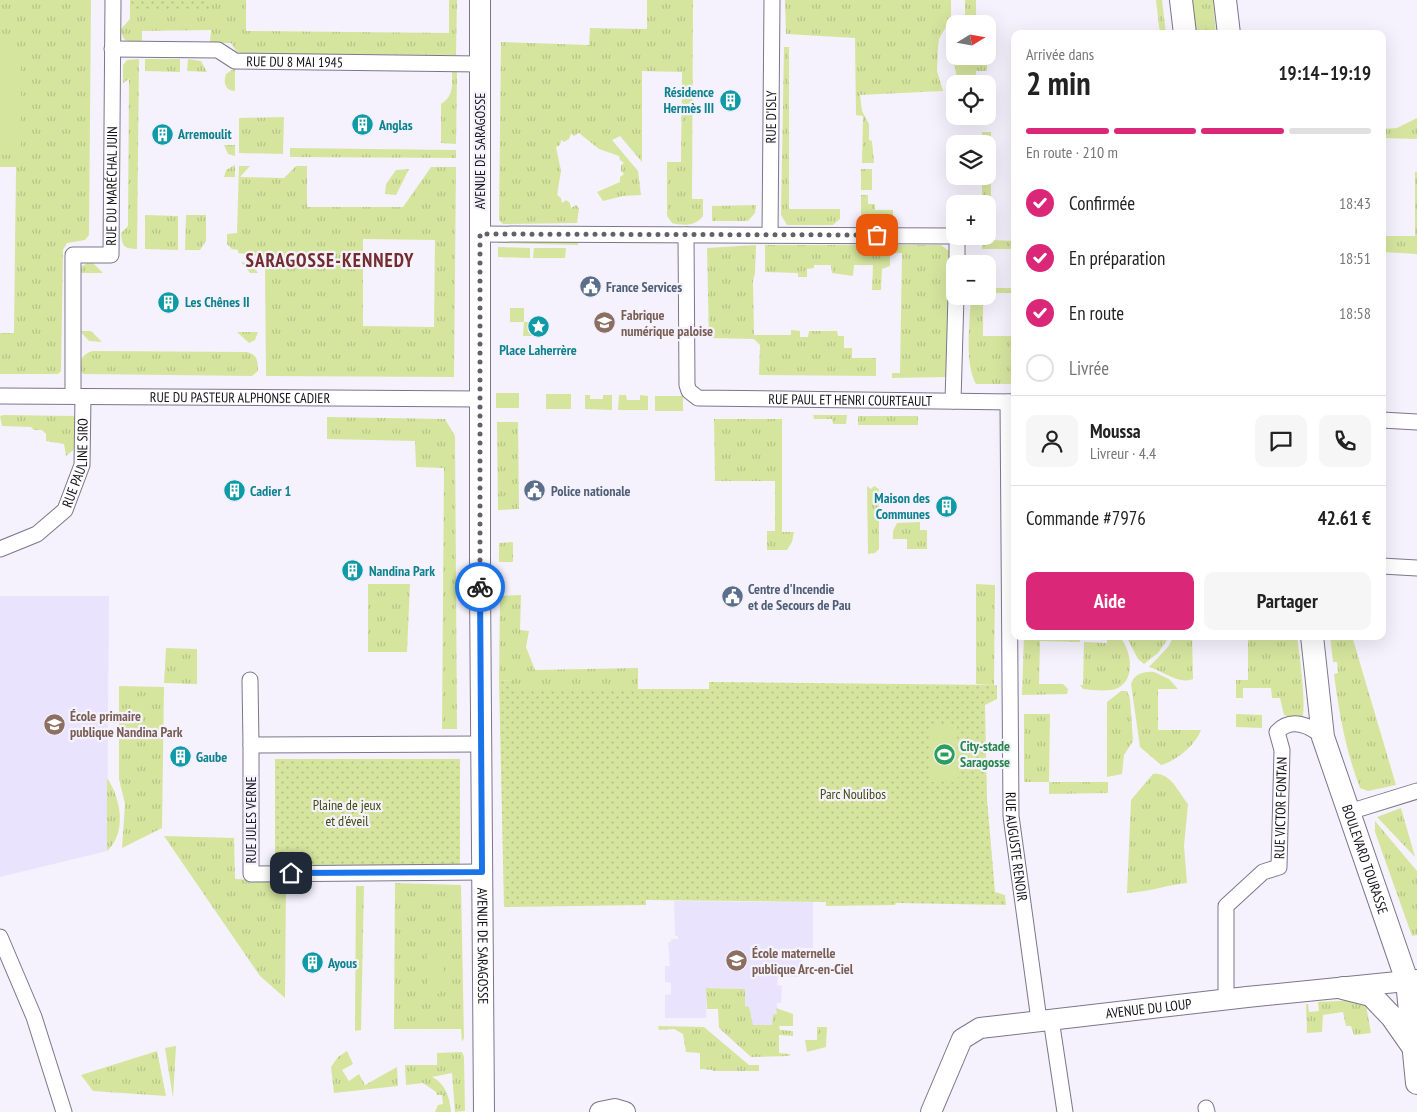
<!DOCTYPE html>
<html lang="fr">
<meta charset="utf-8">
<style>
body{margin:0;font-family:"PT Sans Narrow",sans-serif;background:#f6f6f6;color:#222;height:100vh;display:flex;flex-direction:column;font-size:19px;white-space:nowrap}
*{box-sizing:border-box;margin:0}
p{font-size:16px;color:#767676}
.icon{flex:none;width:28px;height:28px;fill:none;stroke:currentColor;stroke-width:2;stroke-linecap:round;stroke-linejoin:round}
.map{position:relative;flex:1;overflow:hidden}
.side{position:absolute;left:1011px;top:30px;width:375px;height:610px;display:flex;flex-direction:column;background:#fff;border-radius:10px;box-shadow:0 5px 20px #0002}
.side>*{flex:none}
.needle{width:32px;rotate:79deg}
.tools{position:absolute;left:946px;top:15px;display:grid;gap:10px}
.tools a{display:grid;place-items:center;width:50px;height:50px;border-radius:10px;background:#fff;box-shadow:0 5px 20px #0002;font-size:25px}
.pin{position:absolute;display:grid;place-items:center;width:42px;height:42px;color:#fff;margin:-21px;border-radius:10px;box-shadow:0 2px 8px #0006}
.courier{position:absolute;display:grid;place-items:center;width:50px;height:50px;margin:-25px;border:4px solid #1a73e8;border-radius:50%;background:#fff;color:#222;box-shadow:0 1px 6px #0007}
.overview em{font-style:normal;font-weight:700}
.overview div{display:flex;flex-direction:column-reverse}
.overview{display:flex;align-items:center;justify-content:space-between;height:85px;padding:0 15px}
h1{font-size:32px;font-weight:700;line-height:38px}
.bar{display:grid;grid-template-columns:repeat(4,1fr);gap:8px 5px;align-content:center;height:60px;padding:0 15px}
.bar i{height:6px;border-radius:4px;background:#e0e0e0}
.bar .on{background:#db2777}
.bar p{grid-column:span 4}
.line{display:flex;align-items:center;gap:12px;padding:0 15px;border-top:1px solid #e0e0e0}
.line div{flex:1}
.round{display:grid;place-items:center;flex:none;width:52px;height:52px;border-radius:10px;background:#f6f6f6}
ol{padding:0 15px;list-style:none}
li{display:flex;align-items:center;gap:15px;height:55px}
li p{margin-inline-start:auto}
li .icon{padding:5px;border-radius:50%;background:#db2777;color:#fff;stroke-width:4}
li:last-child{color:#767676}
li i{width:28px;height:28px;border:2px solid #e0e0e0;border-radius:50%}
.primary-button{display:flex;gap:10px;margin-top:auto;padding:10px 15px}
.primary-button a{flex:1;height:58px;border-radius:10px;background:#db2777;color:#fff;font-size:20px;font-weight:700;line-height:58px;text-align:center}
.primary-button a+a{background:#f6f6f6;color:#222}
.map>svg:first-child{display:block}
.built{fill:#eae3fe}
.grass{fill:url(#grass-tufts);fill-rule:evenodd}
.park{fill:url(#park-dots)}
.garden{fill:#d5e59e}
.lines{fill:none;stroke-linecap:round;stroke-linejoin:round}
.minor-casing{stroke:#7c768d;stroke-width:17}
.tertiary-casing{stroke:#7c768d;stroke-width:22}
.secondary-casing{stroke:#7c768d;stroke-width:24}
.minor{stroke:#fff;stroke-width:15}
.tertiary{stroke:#fff;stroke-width:20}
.secondary{stroke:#fff;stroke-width:22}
.done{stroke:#63606a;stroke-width:5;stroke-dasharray:0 9}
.route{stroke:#1a73e8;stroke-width:6}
.labels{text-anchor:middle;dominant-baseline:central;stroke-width:4.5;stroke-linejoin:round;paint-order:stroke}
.street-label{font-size:14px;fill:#15121b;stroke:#f5f2fd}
.culture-label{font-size:14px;font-weight:bold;fill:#0d838f;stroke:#f5f2fd;text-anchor:start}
.service-label{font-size:14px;font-weight:bold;fill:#4e5e75;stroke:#f5f2fd;text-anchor:start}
.education-label{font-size:14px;font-weight:bold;fill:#785e54;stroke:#f5f2fd;text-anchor:start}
.leisure-label{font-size:14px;font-weight:bold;fill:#27864d;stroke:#f5f2fd;text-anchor:start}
.park-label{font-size:14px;fill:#404b0f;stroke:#f5f2fd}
.district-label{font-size:19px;font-weight:bold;letter-spacing:1px;fill:#742d2e;stroke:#f5f2fd}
</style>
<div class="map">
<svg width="1417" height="1112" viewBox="0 0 1417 1112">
<defs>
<pattern id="grass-tufts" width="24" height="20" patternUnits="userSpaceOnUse" patternTransform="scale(1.25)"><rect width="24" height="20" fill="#d5e59e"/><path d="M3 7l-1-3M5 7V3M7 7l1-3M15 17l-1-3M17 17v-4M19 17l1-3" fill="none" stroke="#b6c388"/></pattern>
<pattern id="park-dots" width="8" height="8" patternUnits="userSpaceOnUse" patternTransform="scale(1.25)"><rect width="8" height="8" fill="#d5e59e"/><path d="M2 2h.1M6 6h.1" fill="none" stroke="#b6c388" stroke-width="1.8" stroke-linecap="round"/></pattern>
</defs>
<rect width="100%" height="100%" fill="#f5f2fd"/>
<g class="built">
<polygon points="0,596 109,596 107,851 0,877"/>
<polygon points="674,901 813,902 813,948 801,948 802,966 799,966 798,977 778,976 777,985 782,986 781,1003 777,1003 777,1014 772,1025 753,1025 745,1007 745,989 707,988 706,1018 665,1018 665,995 671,994 671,983 665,982 665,966 670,966 668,942 671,942 671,939 678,939 678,936 675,936"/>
</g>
<g class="grass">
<polygon points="0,0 91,0 89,235 85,240 67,243 63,250 61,371 58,374 0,374 0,333 14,333 16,167 0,167 0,155 21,155 21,51 0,50"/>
<polygon points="211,0 246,0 246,31 449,33 449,0 457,0 456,55 241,54 236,51 231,43 210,43 211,30 142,31 142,42 129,42 124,39 120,30 130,19 130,10 210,10"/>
<path d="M647,0H693L692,199H703V216C696,226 683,226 672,223L667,216V162H681L682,72L642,71V162L620,136L612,140L638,171L641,195L623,196L603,201L597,192L620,182V177L624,174L621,171V165L624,163L620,160L619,156L599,149L579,133L574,136L571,134L569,139L564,142L561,140L560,145L556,147L561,171L557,195L561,198L562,203L566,200L570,203L571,208L576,205L579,208L577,223L503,224L499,220L501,42L589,45L590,28L647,29Z"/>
<polygon points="785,0 951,0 951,18 939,39 938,47 937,71 943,91 860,95 862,111 869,124 869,140 872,141 874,163 862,163 863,116 856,115 855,38 786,34"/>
<rect x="965" y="0" width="11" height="24"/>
<polygon points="1156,0 1162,0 1166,34 1160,34"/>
<polygon points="1189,0 1213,0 1216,34 1193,34"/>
<polygon points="784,47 789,47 789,209 840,209 840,219 833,225 787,225 781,215"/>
<path d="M139,59L137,249C124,249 122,246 121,233L128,226L129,79L123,83V65L127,60Z"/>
<polygon points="145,59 180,59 180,72 145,71"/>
<polygon points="188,59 201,61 207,72 187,71"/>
<polygon points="954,63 987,63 987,71 976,71 976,84 958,84"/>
<path d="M235,68V91C225,91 223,82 226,74Z"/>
<path d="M452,70L457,72L456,144L441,143V104C454,96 452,85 452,70Z"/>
<polygon points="284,117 283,154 239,153 239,118"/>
<polygon points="1417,118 1417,139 1383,138 1383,129 1397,128"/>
<polygon points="982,132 991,132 991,203 982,203 982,176 988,176 988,144 982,144"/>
<polygon points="224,145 235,145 235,156 228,154"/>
<polygon points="290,148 456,150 456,158 290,157"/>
<polygon points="235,165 235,177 224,177 226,170"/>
<path d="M239,166H250L240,177L284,178L296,166H307V207H403L431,167H456L454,377L266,376L265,266L257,256L238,253V250L232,249L227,244V234L237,233ZM363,239L435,240L434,327L363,326Z"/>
<polygon points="409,169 396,195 385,194 386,184 396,170"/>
<rect x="861" y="169" width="11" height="21"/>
<polygon points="1415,172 1417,172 1417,254 1383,252 1383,236 1415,236"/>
<polygon points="861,195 868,195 868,204 875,204 875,210 893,210 893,221 861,222"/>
<polygon points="756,205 755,213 748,221 712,221 712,206"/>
<polygon points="988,214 990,214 990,240 1015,241 1015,261 1012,261 1012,249 982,249 982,236 988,236"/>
<polygon points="145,215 178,216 178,250 145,249"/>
<polygon points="186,215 206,215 206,241 200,250 185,250"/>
<polygon points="756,245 755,273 753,281 754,335 791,335 791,330 800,331 800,337 808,337 809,331 837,331 838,336 844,336 844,348 852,348 852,358 876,358 876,376 759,375 760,345 754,339 709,338 707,248"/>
<polygon points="765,245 941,245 949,251 947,377 892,378 892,373 900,373 902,253 890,253 890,266 882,269 881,290 872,290 873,265 854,265 853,276 832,273 831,265 814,265 814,268 807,269 807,277 798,277 798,273 765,272"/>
<polygon points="91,261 103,273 80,273 82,266"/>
<polygon points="241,262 252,264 258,273 250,273"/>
<rect x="988" y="288" width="27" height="5"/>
<path d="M971,296H983V336H1015V384H976C964,362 970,322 971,296Z"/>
<polygon points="80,331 91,331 102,342 89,341"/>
<polygon points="237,332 258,332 255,340 249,343"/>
<path d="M93,351L247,352C257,354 258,361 258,371L252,376L83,374L80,371C80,361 81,354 93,351Z"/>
<polygon points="4,415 74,416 77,419 77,447 66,456 64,444 46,441 46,434 42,430 34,430 31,427 2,426 0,416"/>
<polygon points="813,415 847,415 846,424 833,424 832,419 814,419"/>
<rect x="858" y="416" width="60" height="9"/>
<polygon points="327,417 445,419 455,436 457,729 442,729 444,468 416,467 415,441 327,439"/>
<polygon points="714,419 782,419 782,532 794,532 792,542 787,550 767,550 767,531 775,531 775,481 715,481"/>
<polygon points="497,422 518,422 519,509 498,510"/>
<polygon points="867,486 871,489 874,486 879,489 879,549 875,553 868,554"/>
<polygon points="920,522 920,530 927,530 927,549 907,549 907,539 893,539 893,531 897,523"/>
<polygon points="513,542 513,562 499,562 499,543"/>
<polygon points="368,584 410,584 407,652 368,652"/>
<polygon points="976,584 995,585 994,685 976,684"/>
<polygon points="521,595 520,630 529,631 526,647 535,670 638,668 638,689 513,689 513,681 499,680 500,596"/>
<polygon points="1024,636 1080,636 1080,642 1040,641 1039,684 1063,684 1068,689 1067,694 1022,695"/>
<path d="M1107,636H1119C1133,651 1137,686 1111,690C1102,691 1092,690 1083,689L1080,685H1083L1084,642L1107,643Z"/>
<polygon points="1126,636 1170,636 1158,653 1144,664 1138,659"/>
<path d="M1174,636H1192L1193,679C1179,685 1163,671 1149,667L1168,647Z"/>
<path d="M1248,636H1297C1299,652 1308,711 1301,721L1284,715L1280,698H1272L1271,688H1243V698H1236V680H1248Z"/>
<path d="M1330,636H1352L1396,785L1368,791L1360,788C1346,752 1339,713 1334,674L1338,673L1337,662H1333Z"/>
<polygon points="166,648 197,649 197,684 164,683"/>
<path d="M1154,672L1169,679L1178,689H1158V730H1201C1195,746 1176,761 1161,765L1140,747L1131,684C1134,674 1144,671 1154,672Z"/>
<polygon points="119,686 164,687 162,828 122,848 125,804 119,779"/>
<polygon points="1121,691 1127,691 1130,699 1133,741 1124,755 1122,774 1107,777 1107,702"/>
<polygon points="1024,714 1050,714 1049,782 1108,782 1108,793 1049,794 1049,782 1024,782"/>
<polygon points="1236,714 1262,715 1262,728 1236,727"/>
<path d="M1153,774C1170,771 1179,793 1188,804L1184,846L1187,883C1166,885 1149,892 1127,893L1131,800Z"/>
<path d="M107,778C121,798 127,833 107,851Z"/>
<polygon points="1401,808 1415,857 1377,817"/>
<polygon points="1375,821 1417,871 1417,935 1412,936 1375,832"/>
<polygon points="164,836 234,838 235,879 286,881 285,998 260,976"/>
<polygon points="395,883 461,885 464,1038 462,1042 461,1029 394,1029"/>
<polygon points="356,886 364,886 361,1030 355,1031"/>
<polygon points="706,988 745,989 745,1006 749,1007 753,1025 772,1025 773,1014 777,1014 776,1008 793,1014 793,1026 779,1026 780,1030 793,1031 793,1036 779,1035 779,1053 790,1054 789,1056 751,1057 719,1028 718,1009 707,1009"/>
<polygon points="1360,1000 1361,1005 1366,1005 1371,1033 1354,1035 1351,1026 1346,1026 1343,1012 1323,1015 1322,1032 1307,1033 1306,1004 1308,1004 1309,1012 1319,1011 1318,1002"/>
<polygon points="658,1026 704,1027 749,1065 759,1065 759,1071 713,1071 713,1070 700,1069 700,1053 686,1052 683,1034 674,1029 659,1030"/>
<polygon points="817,1027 827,1027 826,1047 807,1052 805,1040 817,1040"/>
<polygon points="176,1046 173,1098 165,1048"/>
<polygon points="157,1051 166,1096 93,1091 81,1075"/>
<polygon points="347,1051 353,1064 342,1070 349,1081 359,1074 365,1085 397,1067 398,1086 334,1093 331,1067 338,1057"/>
<path d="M462,1052L464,1057L465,1111L455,1112L452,1073L432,1077C445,1083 450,1097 451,1112H435L438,1105L443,1104L442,1095H437L436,1092L423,1083L406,1085L405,1065H437V1053Z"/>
</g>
<g class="park">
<rect x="130" y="0" width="81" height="10"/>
<polygon points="499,680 513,681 514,689 709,689 709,682 997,685 997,699 985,705 987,799 995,892 1005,895 1006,905 896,903 895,905 826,906 826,902 646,900 646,905 504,907"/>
<rect x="275" y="759" width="185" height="106"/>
</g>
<g class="garden">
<rect x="0" y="50" width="21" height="105"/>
<polygon points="498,238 578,239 578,245 498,243"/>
<polygon points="498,247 530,248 530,258 498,257"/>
<polygon points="534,248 566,248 565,258 533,258"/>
<polygon points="510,308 524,308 524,322 537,322 537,336 523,336 524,322 510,322"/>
<rect x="496" y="393" width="23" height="15"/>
<rect x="546" y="394" width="25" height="15"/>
<polygon points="585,395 590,395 590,399 603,399 603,395 612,395 612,410 585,409"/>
<polygon points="619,395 626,395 627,400 640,400 640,395 648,396 648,410 618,410"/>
<rect x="655" y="396" width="28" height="15"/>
<polygon points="930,726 957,726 958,782 930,782"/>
<path d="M433,948L442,954C443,968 447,982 439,994L429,991L426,971L427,949Z"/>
</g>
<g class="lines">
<defs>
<g id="minor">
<path id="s1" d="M112,49L218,50L235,61L480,64"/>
<polyline points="480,234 955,236"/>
<path id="s2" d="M686,235L687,385L689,391L698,398L1015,402"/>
<path id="s3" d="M770,235L772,0"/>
<polyline points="957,264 957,236"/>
<path id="s4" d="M0,396L480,399"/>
<path id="s5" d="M73,396V255H111L113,0"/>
<polyline points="953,401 956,296"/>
<path id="s6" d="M1008,402L1011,816L1039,1020"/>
<polyline points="1382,420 1417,422"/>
<path id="s7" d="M0,549L37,534L65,510L82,465L83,397"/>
<polyline points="1382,566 1417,568"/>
<polyline points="250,680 251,745"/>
<polyline points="482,744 251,745 251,874 482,872"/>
<polyline points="1349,812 1417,791"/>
<polyline points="0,937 34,1017 64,1112"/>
<path id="s8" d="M1226,999V906L1263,872L1279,867L1282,750L1277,732C1291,717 1310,725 1323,737"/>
<polyline points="1051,1019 1065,1112"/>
<polyline points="1206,1108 1207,1112"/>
</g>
<g id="tertiary">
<path id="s9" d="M480,0V584L484,1112"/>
<polyline points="600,1112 615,1109 625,1112"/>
<path id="s10" d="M931,1112L962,1039L980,1028L1247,997L1417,980"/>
</g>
<g id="secondary">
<polyline points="1181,0 1185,34"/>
<polyline points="1225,0 1229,34"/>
<path id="s11" d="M1312,636L1323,737L1407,981L1417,1083"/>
<polyline points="1343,988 1371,995 1392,1017 1413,1047"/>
</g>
</defs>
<use href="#minor" class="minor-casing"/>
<use href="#tertiary" class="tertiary-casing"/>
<use href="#secondary" class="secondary-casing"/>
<use href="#minor" class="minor"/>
<use href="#tertiary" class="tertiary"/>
<use href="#secondary" class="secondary"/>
</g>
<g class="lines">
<polyline class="done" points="480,587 480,234 877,235"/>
<polyline class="route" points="291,873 482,872 480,587"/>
</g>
<defs>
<symbol id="building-disc" viewBox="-11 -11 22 22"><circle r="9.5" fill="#0f9aa8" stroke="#f5f2fd"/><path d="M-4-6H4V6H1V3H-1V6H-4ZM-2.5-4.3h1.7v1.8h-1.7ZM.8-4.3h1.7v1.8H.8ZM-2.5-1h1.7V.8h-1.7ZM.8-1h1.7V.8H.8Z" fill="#fff"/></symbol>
<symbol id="civic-disc" viewBox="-11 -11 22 22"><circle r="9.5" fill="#5c6f8a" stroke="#f5f2fd"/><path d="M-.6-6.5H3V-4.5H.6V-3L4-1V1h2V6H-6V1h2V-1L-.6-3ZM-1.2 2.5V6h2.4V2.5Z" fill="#fff"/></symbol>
<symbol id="university-disc" viewBox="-11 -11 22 22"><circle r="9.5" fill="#8d6e63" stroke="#f5f2fd"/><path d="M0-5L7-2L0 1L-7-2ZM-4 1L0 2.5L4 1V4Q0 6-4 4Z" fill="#fff"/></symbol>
<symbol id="sight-disc" viewBox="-11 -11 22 22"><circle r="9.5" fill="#0f9aa8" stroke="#f5f2fd"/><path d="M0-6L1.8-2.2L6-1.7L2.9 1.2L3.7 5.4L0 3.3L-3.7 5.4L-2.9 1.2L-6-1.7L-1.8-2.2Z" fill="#fff"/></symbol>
<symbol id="school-disc" viewBox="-11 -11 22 22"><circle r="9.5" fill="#8d6e63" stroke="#f5f2fd"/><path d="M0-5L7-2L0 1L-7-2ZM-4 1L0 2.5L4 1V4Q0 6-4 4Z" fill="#fff"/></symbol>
<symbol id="stadium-disc" viewBox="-11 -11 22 22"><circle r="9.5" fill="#2e9e5b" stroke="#f5f2fd"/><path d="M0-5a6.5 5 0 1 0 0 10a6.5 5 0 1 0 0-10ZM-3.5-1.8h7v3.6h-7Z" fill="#fff"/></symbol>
</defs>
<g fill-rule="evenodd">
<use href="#building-disc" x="718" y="88" width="25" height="25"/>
<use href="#building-disc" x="350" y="112" width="25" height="25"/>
<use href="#building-disc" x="150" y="122" width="25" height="25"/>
<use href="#civic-disc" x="578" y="274" width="25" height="25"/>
<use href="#building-disc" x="156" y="290" width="25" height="25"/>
<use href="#university-disc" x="592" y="310" width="25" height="25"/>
<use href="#sight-disc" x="526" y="314" width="25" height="25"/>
<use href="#building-disc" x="222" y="478" width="25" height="25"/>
<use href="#civic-disc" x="522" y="478" width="25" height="25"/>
<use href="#building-disc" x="934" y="494" width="25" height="25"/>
<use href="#building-disc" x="340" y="558" width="25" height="25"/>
<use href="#civic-disc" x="720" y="584" width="25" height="25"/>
<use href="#school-disc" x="42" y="712" width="25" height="25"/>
<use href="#stadium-disc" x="932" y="742" width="25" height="25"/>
<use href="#building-disc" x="168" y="744" width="25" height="25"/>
<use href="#school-disc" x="724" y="948" width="25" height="25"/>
<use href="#building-disc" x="300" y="950" width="25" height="25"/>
</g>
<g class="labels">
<g class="street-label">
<text stroke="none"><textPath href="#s1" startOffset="186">RUE DU 8 MAI 1945</textPath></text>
<text stroke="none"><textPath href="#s3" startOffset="118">RUE D'ISLY</textPath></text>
<text transform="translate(480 151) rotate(-90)">AVENUE DE SARAGOSSE</text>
<text stroke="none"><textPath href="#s5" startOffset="248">RUE DU MARÉCHAL JUIN</textPath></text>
<text stroke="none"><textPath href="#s4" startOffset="240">RUE DU PASTEUR ALPHONSE CADIER</textPath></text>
<text stroke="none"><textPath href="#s2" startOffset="320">RUE PAUL ET HENRI COURTEAULT</textPath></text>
<text stroke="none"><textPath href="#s7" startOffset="126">RUE PAULINE SIRO</textPath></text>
<text stroke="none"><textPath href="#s8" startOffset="219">RUE VICTOR FONTAN</textPath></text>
<text transform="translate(251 820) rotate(-90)">RUE JULES VERNE</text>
<text stroke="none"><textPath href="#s6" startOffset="445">RUE AUGUSTE RENOIR</textPath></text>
<text stroke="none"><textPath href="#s11" startOffset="231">BOULEVARD TOURASSE</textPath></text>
<text stroke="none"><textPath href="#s9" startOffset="946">AVENUE DE SARAGOSSE</textPath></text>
<text stroke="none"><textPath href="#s10" startOffset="270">AVENUE DU LOUP</textPath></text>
</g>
<g class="culture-label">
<text x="714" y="92" text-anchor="end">Résidence<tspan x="714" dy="16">Hermès III</tspan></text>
<text x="379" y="125">Anglas</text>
<text x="178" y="134">Arremoulit</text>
<text x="185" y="302">Les Chênes II</text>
<text x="538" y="350" text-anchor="middle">Place Laherrère</text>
<text x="250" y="491">Cadier 1</text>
<text x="930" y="498" text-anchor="end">Maison des<tspan x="930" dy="16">Communes</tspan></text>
<text x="369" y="571">Nandina Park</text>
<text x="196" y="757">Gaube</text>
<text x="328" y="963">Ayous</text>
</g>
<g class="service-label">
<text x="606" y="287">France Services</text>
<text x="551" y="491">Police nationale</text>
<text x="748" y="589">Centre d'Incendie<tspan x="748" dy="16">et de Secours de Pau</tspan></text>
</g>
<g class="education-label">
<text x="621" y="315">Fabrique<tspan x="621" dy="16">numérique paloise</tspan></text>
<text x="70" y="716">École primaire<tspan x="70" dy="16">publique Nandina Park</tspan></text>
<text x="752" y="953">École maternelle<tspan x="752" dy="16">publique Arc-en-Ciel</tspan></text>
</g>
<g class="leisure-label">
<text x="960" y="746">City-stade<tspan x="960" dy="16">Saragosse</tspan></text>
</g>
<g class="park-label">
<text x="853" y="794">Parc Noulibos</text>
<text x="347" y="805">Plaine de jeux<tspan x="347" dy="16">et d'éveil</tspan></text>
</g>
<g class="district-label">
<text x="330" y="260">SARAGOSSE-KENNEDY</text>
</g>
</g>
</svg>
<div class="tools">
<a><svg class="needle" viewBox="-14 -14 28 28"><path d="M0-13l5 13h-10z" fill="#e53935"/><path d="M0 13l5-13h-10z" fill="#767676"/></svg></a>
<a><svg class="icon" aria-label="locate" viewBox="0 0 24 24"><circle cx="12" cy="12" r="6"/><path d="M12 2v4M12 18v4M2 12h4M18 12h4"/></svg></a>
<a><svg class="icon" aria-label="layers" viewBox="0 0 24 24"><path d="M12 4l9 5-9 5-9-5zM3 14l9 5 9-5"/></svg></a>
<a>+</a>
<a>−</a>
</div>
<div class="pin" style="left:877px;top:235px;background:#ea580c"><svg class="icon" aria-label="bag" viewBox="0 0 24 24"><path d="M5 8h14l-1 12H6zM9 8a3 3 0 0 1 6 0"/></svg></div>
<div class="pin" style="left:291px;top:873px;background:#1f2937"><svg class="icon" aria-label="home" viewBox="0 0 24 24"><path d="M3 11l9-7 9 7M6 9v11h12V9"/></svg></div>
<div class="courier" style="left:480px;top:587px"><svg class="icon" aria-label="bike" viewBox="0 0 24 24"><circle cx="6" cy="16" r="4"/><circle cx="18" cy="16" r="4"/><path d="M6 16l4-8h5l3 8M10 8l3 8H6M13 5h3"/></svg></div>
<section class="side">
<div class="overview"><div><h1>2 min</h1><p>Arrivée dans</p></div><em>19:14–19:19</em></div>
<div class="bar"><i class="on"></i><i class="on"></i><i class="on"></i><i></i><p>En route · 210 m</p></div>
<ol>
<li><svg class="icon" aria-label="check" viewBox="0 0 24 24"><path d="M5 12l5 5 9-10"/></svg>Confirmée<p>18:43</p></li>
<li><svg class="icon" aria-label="check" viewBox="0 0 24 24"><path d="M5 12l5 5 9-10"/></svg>En préparation<p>18:51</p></li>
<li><svg class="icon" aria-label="check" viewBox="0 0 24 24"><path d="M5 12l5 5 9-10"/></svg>En route<p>18:58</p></li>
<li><i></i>Livrée</li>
</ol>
<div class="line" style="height:90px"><a class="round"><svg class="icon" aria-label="person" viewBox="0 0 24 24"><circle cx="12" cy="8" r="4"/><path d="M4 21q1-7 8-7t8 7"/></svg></a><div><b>Moussa</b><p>Livreur · 4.4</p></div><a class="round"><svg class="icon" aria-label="chat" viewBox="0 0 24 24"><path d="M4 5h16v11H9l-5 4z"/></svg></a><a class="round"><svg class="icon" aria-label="phone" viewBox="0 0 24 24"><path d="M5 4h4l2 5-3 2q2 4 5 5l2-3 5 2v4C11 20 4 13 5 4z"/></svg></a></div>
<div class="line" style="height:65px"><div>Commande #7976</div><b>42.61 €</b></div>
<div class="primary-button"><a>Aide</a><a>Partager</a></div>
</section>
</div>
